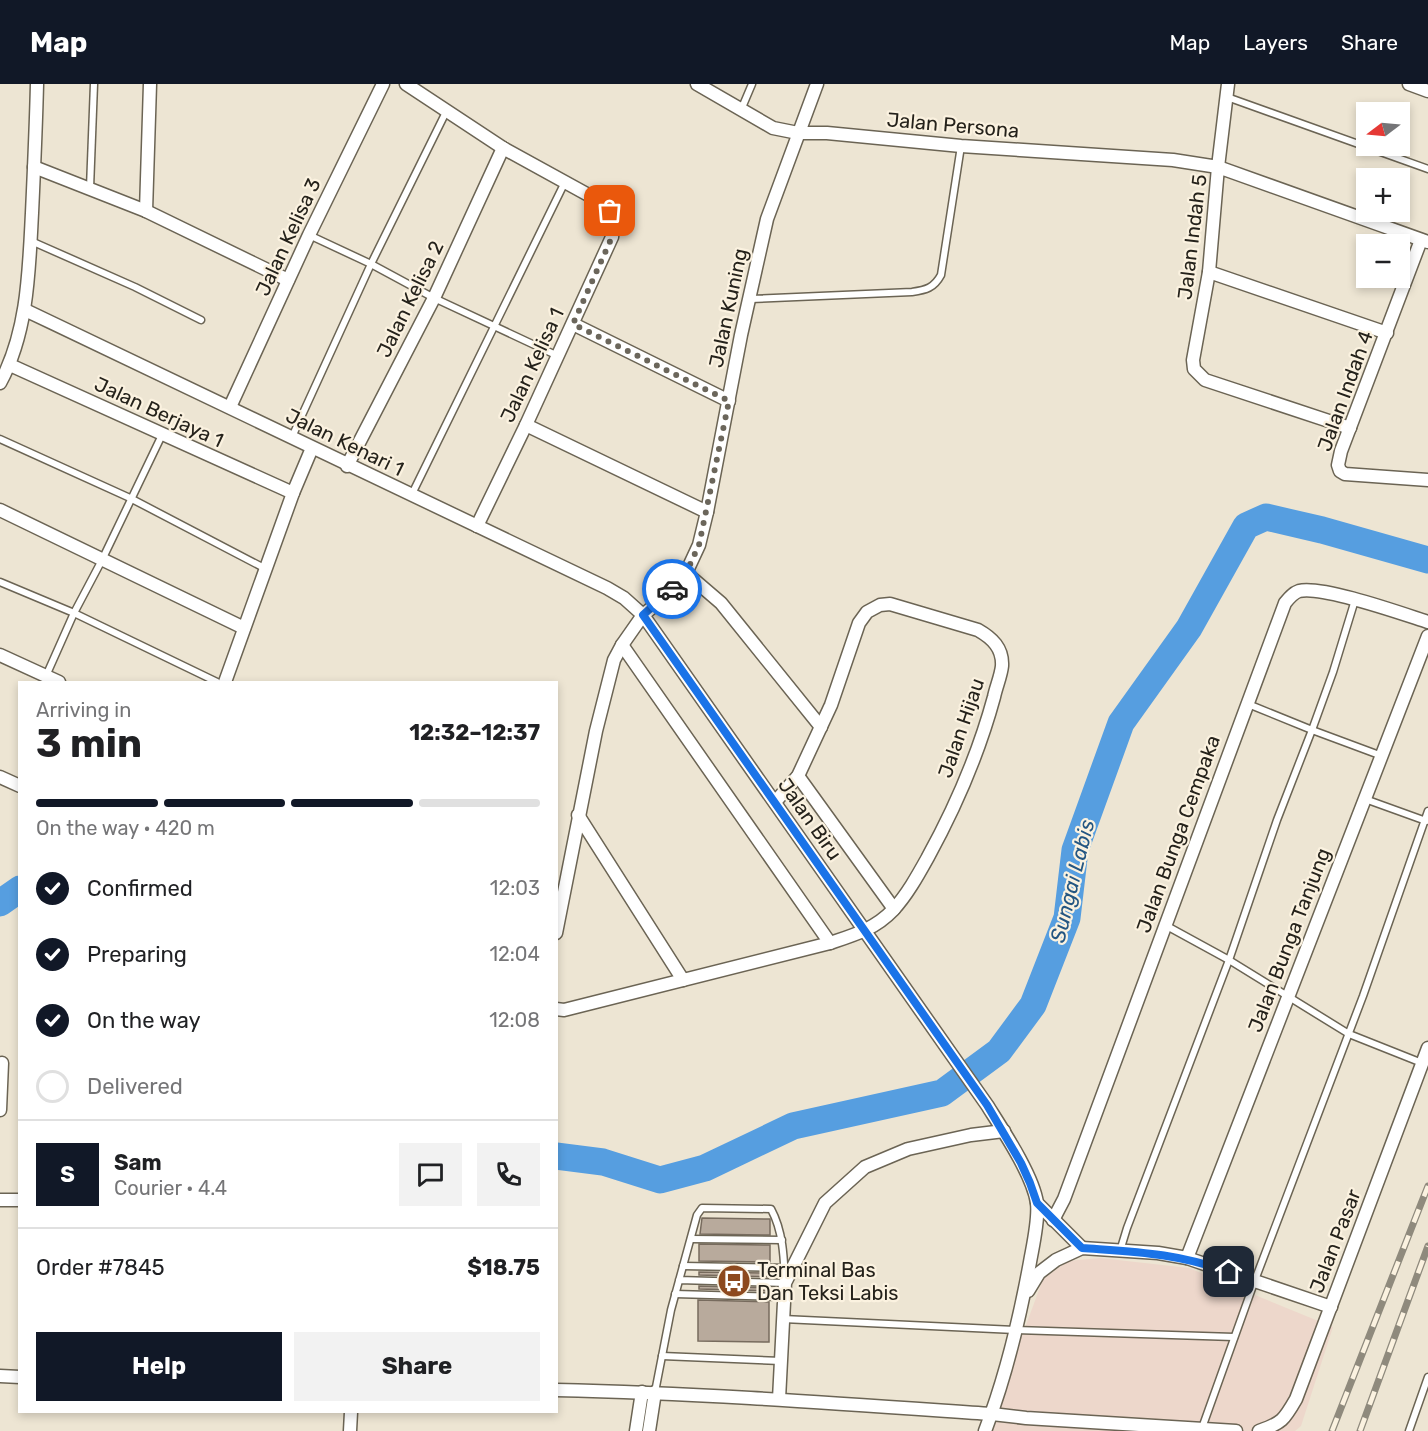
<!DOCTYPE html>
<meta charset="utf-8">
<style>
body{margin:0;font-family:Rubik,sans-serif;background:#f2f2f2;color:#202124;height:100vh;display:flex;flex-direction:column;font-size:22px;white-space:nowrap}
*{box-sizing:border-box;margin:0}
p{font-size:20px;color:#757577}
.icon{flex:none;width:33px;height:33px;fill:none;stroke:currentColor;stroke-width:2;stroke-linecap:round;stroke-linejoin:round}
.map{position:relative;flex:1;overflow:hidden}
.panel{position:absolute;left:18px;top:597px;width:540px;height:732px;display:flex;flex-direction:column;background:#fff;border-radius:0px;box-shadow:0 3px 9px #0003}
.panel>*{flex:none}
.needle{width:39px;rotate:254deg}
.buttons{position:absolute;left:1356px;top:18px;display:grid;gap:12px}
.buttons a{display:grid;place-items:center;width:54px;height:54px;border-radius:0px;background:#fff;box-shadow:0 3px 9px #0003;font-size:30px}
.pin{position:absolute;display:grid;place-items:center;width:51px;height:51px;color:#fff;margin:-26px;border-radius:12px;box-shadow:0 3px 9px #0006}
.courier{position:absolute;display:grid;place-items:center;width:60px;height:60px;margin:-30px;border:4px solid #1a73e8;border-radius:50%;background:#fff;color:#222;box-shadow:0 2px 8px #0007}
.head em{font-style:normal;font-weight:700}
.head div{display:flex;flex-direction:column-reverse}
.head{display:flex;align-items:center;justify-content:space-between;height:102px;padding:0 18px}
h1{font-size:39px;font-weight:700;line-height:45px}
.bar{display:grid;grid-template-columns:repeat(4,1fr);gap:9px 6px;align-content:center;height:72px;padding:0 18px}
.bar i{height:8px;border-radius:4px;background:#e0e0e0}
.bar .active{background:#111827}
.bar p{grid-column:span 4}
.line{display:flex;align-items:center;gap:15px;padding:0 18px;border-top:2px solid #e0e0e0}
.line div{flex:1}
.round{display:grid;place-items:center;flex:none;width:63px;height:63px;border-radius:0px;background:#f2f2f2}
ol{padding:0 18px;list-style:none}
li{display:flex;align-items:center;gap:18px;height:66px}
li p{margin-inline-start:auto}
li .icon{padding:6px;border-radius:50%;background:#111827;color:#fff;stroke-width:4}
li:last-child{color:#757577}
li i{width:33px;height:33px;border:3px solid #e0e0e0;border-radius:50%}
.action{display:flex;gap:12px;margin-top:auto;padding:12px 18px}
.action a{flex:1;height:69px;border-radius:0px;background:#111827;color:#fff;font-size:24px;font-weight:700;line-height:69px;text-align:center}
.action a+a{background:#f2f2f2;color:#202124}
header{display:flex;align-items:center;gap:36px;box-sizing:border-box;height:84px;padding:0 30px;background:#111827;color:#fff}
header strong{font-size:28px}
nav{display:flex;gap:33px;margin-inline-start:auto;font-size:21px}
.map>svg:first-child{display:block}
.commercial{fill:#edd7cb}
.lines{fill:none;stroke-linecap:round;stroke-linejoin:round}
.river{stroke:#569ee0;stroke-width:27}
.building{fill:#b8aa9c;stroke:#776b5e;stroke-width:1.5}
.service-casing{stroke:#6b6454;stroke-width:9}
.minor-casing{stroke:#6b6454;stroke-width:15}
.service{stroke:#fff;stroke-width:6}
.minor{stroke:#fff;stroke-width:12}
.rail-casing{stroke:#8f8a7d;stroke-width:7}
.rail{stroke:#fbf2e0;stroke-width:4.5;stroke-dasharray:14;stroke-linecap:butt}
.done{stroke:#6b665b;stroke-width:6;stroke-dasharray:0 10.8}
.route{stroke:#1a73e8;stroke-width:8}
.labels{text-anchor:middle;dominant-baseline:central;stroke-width:4.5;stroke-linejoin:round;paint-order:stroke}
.street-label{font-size:20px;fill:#25221b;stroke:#fbf2e0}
.poi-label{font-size:20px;fill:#25221b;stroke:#fbf2e0;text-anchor:start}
.water-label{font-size:21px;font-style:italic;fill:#245682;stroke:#fbf2e0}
</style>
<header>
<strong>Map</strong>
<nav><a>Map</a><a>Layers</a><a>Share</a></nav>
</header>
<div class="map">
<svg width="1428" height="1347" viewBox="0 0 1428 1347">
<rect width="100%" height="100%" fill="#ede5d3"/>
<polygon class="commercial" points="1100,1174 1189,1184 1333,1243 1301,1342 1295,1347 987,1347 1043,1195 1068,1177"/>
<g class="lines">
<g class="river">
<polyline points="0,819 20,805"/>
<polyline points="556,1072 603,1078 660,1096 705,1084 793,1042 942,1009 999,967 1033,921 1067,834 1075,766 1121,639 1189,544 1246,442 1266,433 1322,446 1428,476"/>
</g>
</g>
<g class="building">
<polygon points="702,1134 770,1135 770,1151 700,1150"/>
<polygon points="699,1160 770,1161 770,1178 699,1177"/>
<polygon points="699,1188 769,1189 769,1193 699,1191"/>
<polygon points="699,1202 769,1204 769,1207 699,1205"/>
<polygon points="698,1216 769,1218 769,1258 698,1257"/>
</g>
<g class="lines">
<defs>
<g id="service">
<polyline points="1227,13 1428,85"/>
<polyline points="741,26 752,0"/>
<polyline points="90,104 94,0"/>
<polyline points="309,151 371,180 434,214 558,272"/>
<polyline points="31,157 135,203 201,236"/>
<path d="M750,215L912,208C926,206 934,204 941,191L961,62"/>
<polyline points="292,353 371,180 447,26"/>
<polyline points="0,355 130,414 266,485"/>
<polyline points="411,412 565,98"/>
<polyline points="0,498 74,529 217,598"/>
<polyline points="46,592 74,529 102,476 162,351"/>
<polyline points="1248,620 1312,646 1382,672"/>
<polyline points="1365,715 1426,737"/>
<polyline points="1165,841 1229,876 1349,950 1422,979"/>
<polyline points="691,1155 782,1156"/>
<polyline points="1120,1167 1127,1144 1229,876 1277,736 1312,646 1333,588 1355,516"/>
<polyline points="683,1182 784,1184"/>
<polyline points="675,1210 784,1213"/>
<polyline points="783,1235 1015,1246 1234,1253"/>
<polyline points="662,1272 781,1277"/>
<path d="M655,1308L671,1226L697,1131L702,1124L771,1125C783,1147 784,1173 785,1199L679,1196"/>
<polyline points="1202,1344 1255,1196 1363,912 1428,727"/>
<polyline points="1409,1347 1428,1293"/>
</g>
<g id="minor">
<polyline points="406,0 503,64 603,119 614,134 612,153 526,341 477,442"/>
<polyline points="697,0 773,44 798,49 827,49 961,62 1173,76 1218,83 1228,0"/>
<polyline points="1409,0 1428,7"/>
<polyline points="34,83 146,127 288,196"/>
<polyline points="146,127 150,0"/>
<polyline points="1421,156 1341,367 1338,381 1340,387 1345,390 1428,396"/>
<polyline points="1209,188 1387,249"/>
<path d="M25,226C219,318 412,412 607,504L624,514L643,531L987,1021C1002,1045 1033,1091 1037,1119C1039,1136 1033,1161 1030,1178C1020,1233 1005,1295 985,1347"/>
<polyline points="573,240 729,317"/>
<polyline points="10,281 293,409"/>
<path d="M0,299C28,248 29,186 32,129C34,86 36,43 37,0"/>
<polyline points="230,323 309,151 383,0"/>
<polyline points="526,341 707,428"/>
<polyline points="1350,344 1205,296 1194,285 1193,276 1209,188 1218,83 1428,158"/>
<polyline points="347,382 434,214 503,64"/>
<polyline points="0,426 244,544"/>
<polyline points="686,489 721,519 821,643"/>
<polyline points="622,561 830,859"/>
<polyline points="0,571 59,598"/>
<polyline points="225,598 293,409 312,364"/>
<polyline points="798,692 894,825"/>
<polyline points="0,693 20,702"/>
<polyline points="578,731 683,896"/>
<polyline points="556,849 596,647 614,576 622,561 643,531 666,512 686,489 699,461 707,428 741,251 767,135 817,0"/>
<path d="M556,925L564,926L830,859C854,851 875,845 893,826C907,811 918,791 928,773C956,722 979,668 994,613C996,603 1001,592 1002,582C1003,564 992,554 978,546L890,520L880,521L867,528L859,539L831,621L798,692L775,718"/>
<polyline points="0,1026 2,979"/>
<polyline points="0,1116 20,1116"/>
<polyline points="1037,1119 1082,1164"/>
<path d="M1053,1136L1064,1115L1285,519C1289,514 1293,509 1299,507C1322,501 1403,530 1428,538"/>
<polyline points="1187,1174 1428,552"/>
<polyline points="1028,1207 1039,1189 1056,1176 1082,1164 1158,1169 1187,1174 1331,1223"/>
<polyline points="0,1292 20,1293"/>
<path d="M556,1306C702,1309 847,1320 992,1330L1026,1334L1236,1347"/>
<polyline points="779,1315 785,1199 825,1119 865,1083 908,1065 971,1051 1004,1047"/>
<polyline points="350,1347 351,1328"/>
<polyline points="636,1347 642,1308"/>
<polyline points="649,1347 655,1308"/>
<path d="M1259,1347C1282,1339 1284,1336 1296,1315L1428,964"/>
</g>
</defs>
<use href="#service" class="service-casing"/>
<use href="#minor" class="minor-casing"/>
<use href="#service" class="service"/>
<use href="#minor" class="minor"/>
<defs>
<g id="rail">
<polyline points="1332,1347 1428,1102"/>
<polyline points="1360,1347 1428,1162"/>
</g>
</defs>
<use href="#rail" class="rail-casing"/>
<use href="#rail" class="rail"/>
</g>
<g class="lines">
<polyline class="done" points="610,127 614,134 612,153 573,240 729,317 699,461 686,489 672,505"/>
<path class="route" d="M672,505L643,531L987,1021L1021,1079L1030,1099L1037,1119L1082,1164C1136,1168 1177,1169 1229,1188"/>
</g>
<defs>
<symbol id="bus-disc" viewBox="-11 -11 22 22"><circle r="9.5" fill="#8d491e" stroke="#fbf2e0"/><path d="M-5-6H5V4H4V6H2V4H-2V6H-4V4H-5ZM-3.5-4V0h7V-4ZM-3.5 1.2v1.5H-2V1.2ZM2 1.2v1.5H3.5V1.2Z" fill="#fff"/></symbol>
</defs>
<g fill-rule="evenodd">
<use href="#bus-disc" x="715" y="1178" width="38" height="38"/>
</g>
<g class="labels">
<g class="street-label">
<text transform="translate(953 41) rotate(5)">Jalan Persona</text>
<text transform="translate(288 153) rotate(-65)">Jalan Kelisa 3</text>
<text transform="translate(1192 153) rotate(-83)">Jalan Indah 5</text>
<text transform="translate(410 215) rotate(-64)">Jalan Kelisa 2</text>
<text transform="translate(728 224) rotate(-78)">Jalan Kuning</text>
<text transform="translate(532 281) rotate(-65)">Jalan Kelisa 1</text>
<text transform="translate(1345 307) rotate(-70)">Jalan Indah 4</text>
<text transform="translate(159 328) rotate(25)">Jalan Berjaya 1</text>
<text transform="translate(345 358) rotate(26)">Jalan Kenari 1</text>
<text transform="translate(961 644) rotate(-71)">Jalan Hijau</text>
<text transform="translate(810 735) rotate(55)">Jalan Biru</text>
<text transform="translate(1178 750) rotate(-70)">Jalan Bunga Cempaka</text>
<text transform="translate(1289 856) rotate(-69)">Jalan Bunga Tanjung</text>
<text transform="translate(1335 1157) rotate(-69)">Jalan Pasar</text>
</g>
<g class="poi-label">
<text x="757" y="1186">Terminal Bas<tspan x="757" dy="23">Dan Teksi Labis</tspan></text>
</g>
<g class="water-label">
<text transform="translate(1072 797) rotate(-76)">Sungai Labis</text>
</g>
</g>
</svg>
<div class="buttons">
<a><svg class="needle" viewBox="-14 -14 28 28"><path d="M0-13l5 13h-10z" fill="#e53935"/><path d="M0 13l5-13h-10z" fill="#757577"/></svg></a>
<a>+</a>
<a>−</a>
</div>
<div class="pin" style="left:610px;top:127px;background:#ea580c"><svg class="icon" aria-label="bag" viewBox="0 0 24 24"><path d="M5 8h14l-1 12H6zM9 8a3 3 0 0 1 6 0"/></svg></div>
<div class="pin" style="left:1229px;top:1188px;background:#1f2937"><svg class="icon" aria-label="home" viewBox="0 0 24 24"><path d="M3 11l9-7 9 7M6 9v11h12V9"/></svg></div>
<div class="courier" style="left:672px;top:505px"><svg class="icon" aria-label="car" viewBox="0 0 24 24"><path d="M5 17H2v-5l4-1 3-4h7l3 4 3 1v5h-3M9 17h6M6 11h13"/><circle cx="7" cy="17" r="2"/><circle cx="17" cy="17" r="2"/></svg></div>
<section class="panel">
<div class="head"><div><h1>3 min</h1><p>Arriving in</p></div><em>12:32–12:37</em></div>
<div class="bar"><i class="active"></i><i class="active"></i><i class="active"></i><i></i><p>On the way · 420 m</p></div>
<ol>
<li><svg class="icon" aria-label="check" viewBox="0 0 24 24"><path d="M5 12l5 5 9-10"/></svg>Confirmed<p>12:03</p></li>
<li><svg class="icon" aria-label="check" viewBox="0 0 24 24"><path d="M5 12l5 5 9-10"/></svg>Preparing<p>12:04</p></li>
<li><svg class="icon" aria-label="check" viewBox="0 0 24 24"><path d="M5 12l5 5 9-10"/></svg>On the way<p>12:08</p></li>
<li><i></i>Delivered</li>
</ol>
<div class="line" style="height:108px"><b class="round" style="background:#111827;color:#fff">S</b><div><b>Sam</b><p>Courier · 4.4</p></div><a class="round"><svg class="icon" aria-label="chat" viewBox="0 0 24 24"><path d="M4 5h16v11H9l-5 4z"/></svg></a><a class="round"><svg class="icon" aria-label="phone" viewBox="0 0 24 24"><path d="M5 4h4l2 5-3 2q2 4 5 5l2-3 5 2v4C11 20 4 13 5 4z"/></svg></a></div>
<div class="line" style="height:78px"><div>Order #7845</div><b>$18.75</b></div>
<div class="action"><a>Help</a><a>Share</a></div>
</section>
</div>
